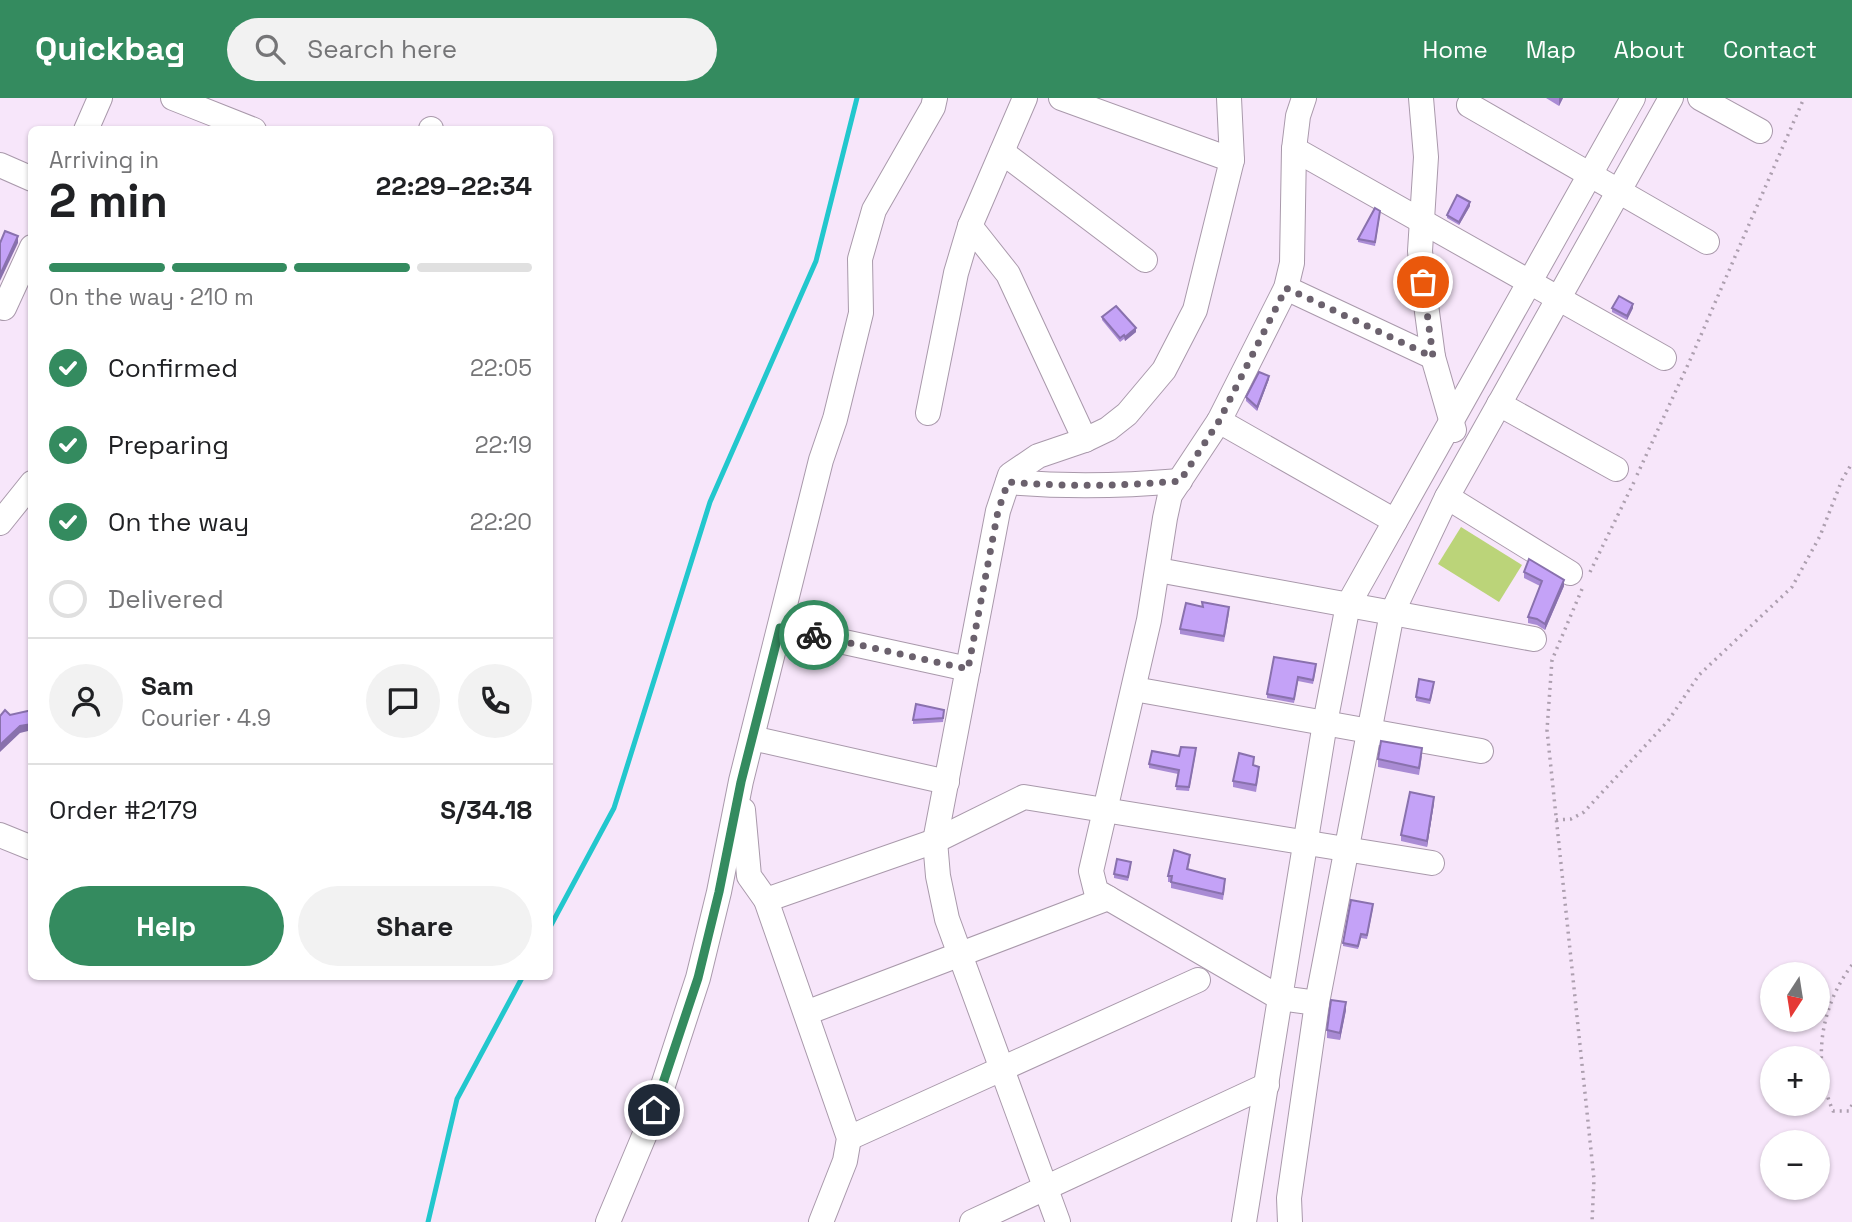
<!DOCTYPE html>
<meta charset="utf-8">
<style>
body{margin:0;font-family:"Space Grotesk",sans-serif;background:#f2f2f2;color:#202124;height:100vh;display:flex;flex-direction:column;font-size:26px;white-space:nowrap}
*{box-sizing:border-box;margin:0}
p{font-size:23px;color:#757577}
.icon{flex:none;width:38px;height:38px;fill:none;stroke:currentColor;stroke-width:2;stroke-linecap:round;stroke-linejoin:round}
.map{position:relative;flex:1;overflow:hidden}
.sheet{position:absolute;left:28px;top:28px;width:525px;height:854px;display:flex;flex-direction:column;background:#fff;border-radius:10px;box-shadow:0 2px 5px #0004}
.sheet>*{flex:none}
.needle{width:46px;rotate:192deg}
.buttons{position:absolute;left:1760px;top:864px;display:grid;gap:14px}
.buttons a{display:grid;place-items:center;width:70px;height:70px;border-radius:50%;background:#fff;box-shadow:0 2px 5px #0004;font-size:35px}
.pin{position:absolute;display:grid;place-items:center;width:60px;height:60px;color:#fff;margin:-30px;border:4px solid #fff;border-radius:50%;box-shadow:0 2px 7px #0007}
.courier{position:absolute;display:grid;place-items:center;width:70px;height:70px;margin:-35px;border:5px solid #348b5f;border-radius:50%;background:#fff;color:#222;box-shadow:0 2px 9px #0007}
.head em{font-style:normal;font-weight:700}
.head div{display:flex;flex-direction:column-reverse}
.head{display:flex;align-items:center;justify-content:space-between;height:119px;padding:0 21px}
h1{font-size:46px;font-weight:700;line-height:52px}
.bar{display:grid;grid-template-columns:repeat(4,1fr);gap:10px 7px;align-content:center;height:84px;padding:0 21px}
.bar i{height:9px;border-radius:5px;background:#e0e0e0}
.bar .active{background:#348b5f}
.bar p{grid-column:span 4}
.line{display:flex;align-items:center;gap:18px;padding:0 21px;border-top:2px solid #e0e0e0}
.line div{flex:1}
.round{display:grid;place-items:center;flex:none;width:74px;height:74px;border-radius:37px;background:#f2f2f2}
ol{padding:0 21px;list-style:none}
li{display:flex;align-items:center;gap:21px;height:77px}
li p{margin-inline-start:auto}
li .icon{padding:7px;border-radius:50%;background:#348b5f;color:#fff;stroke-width:4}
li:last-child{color:#757577}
li i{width:38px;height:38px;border:4px solid #e0e0e0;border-radius:50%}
.action{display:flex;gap:14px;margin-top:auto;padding:14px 21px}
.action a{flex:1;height:80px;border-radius:42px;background:#348b5f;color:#fff;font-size:28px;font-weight:700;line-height:80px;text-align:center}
.action a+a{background:#f2f2f2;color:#202124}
header{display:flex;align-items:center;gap:42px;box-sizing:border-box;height:98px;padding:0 35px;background:#348b5f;color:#fff}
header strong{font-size:33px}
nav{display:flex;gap:38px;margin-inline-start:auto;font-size:24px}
.search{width:490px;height:63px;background:#f2f2f2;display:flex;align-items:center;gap:18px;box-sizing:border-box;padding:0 24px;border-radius:38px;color:#757577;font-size:26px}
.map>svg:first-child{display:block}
.green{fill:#bbd479}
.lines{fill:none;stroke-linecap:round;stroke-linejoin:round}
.stream{stroke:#22c7cd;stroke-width:5}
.minor-casing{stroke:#a999ab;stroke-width:26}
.path{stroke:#ad9faf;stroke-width:3.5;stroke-dasharray:2 5;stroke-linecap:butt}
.minor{stroke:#fff;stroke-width:24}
.wall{fill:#a98bd4}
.shaded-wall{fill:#8971ad}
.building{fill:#c4a2f7;stroke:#8971ad;stroke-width:2}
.done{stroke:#6b616d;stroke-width:7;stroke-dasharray:0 12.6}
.route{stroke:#348b5f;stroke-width:9}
</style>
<header>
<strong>Quickbag</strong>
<div class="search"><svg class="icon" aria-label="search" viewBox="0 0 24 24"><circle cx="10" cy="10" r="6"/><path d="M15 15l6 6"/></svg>Search here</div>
<nav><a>Home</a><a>Map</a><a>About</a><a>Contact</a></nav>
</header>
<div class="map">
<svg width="1852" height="1124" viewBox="0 0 1852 1124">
<rect width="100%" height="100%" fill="#f7e6fa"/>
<polygon class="green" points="1461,429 1522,467 1499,504 1438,466"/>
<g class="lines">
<g class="stream">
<polyline points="550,829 614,710 710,404 816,163 857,0"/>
<polyline points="428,1124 457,1001 523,878"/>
</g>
<defs>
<g id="minor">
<polyline points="173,0 254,32"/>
<polyline points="1061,0 1232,62"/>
<polyline points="1421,0 1426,59 1420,153 1423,184 1433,259 1454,332"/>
<polyline points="1633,0 1348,507 1325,625 1280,900 1317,905 1392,515 1447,399 1671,0"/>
<polyline points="1700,0 1760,33"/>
<polyline points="1469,7 1707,144"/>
<polyline points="86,32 100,0"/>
<polyline points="431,32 431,31"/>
<polyline points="1294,51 1664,260"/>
<polyline points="1002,54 1145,162"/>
<polyline points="0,67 32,81"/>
<polyline points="970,128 1008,176 1085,342"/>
<polyline points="1286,190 1433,259"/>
<polyline points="0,208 4,210 32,149"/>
<polyline points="1499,306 1616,371"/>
<polyline points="928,315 956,175 970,128 1025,0"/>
<polyline points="1219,323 1395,423"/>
<path d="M1008,384C1066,389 1122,388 1180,383"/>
<polyline points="1447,399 1570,475"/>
<polyline points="0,425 32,385"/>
<polyline points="1158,472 1534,541"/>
<polyline points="780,530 968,571"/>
<polyline points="1134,591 1481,653"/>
<polyline points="752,640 947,684"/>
<polyline points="743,712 749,778 766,802 849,1040 845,1063 821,1124"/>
<polyline points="0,737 32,750"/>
<polyline points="766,802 935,743 1024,699 1432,765"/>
<polyline points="806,915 1108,800"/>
<polyline points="849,1040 1198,882"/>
<polyline points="608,1124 655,1012 698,880 719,794 741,683 821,362 835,321 861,215 860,161 874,112 933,9 935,0"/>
<polyline points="972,1124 1267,987"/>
<polyline points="1058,1124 947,821 938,778 935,743 998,413 1010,377 1038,358 1085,342 1108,331 1127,316 1164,272 1195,212 1232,62 1229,0"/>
<polyline points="1244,1124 1280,900 1096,793 1091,773 1149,522 1165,420 1170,397 1219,323 1286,190 1292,165 1294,51 1298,18 1304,0"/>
<polyline points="1290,1124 1289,1100 1317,905"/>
</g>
</defs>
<use href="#minor" class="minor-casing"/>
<g class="path">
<polyline points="1637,377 1691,260 1804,0"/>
<polyline points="1590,474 1634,384"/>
<polyline points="1582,491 1552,562 1547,632 1594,1081 1592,1124"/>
<polyline points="1556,722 1571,721 1584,714 1668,623 1699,577 1792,489 1820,438 1842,382 1852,365"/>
<path d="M1852,867C1820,909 1812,964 1833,1013H1849L1852,1007"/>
</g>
<use href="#minor" class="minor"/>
</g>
<g class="wall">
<polygon points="1546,0 1563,0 1559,8"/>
<polygon points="1470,108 1459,127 1447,120 1447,117"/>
<polygon points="1380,117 1375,148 1358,144 1358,141"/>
<polygon points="1612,210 1633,210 1627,222 1612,214"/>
<polygon points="1102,219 1136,234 1125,243 1124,241 1120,244 1102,222"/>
<polygon points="1269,281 1257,313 1246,303 1246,299"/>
<polygon points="1524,474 1564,488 1545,532 1537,527 1528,525 1528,519 1540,488 1524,480"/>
<polygon points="1229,515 1224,544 1180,536 1180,531"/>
<polygon points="1316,570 1313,586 1298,583 1294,605 1267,600 1267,596"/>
<polygon points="1434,587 1430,606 1416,603 1416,599"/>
<polygon points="944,616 943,624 913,626 913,622"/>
<polygon points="1196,654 1189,693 1176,692 1178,676 1149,670 1149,666"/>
<polygon points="1422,658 1419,677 1378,669 1378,661"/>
<polygon points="1254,668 1259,675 1256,694 1233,689 1233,683"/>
<polygon points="1434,705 1427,749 1401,743 1401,737"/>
<polygon points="1190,762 1188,772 1225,787 1223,802 1171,790 1171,784 1168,784 1168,778"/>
<polygon points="1131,768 1128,783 1114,780 1114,776"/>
<polygon points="1373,810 1367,841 1361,840 1358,851 1343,848 1343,845"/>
<polygon points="1346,912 1340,942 1327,940 1327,932"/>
</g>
<g class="shaded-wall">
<polygon points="1559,0 1563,0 1559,8"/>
<polygon points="1470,104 1470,108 1459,127 1459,124"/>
<polygon points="18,138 18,145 0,183 0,177"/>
<polygon points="1633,206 1633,210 1627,222 1627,218"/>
<polygon points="1136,230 1136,234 1125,243 1125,239"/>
<polygon points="1269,278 1269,281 1257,313 1257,309"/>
<polygon points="1564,482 1564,488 1545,532 1545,526"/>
<polygon points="32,626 32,632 20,635 0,654 0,647 20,628"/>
<polygon points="1434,699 1434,705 1427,749 1427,743"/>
<polygon points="1346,904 1346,912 1340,942 1340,935"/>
</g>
<g class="building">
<polygon points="1457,97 1470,104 1459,124 1447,117"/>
<polygon points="1375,110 1380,113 1375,144 1358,141"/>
<polygon points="5,133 18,138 0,177 0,145"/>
<polygon points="1619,198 1633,206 1627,218 1612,210"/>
<polygon points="1116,208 1136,230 1125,239 1124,237 1120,240 1102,219"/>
<polygon points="1259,274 1269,278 1257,309 1246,299"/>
<polygon points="1529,461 1564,482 1545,526 1537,521 1528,519 1542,483 1524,474"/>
<polygon points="1202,504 1229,509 1224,538 1180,531 1186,505 1203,509"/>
<polygon points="1274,559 1316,566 1313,582 1298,579 1294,601 1267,596"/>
<polygon points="1419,581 1434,584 1430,602 1416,599"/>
<polygon points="916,606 944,612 943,620 913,622"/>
<polygon points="5,612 10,617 32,612 32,626 20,628 0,647 0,618"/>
<polygon points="1381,643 1422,650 1419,670 1378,661"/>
<polygon points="1181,649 1196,650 1189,689 1176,688 1179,672 1149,666 1152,653 1179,658"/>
<polygon points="1239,655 1254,659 1253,667 1259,669 1256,687 1233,683"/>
<polygon points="1410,694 1434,699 1427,743 1401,737"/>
<polygon points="1174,752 1190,757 1187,771 1225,781 1223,796 1171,784 1172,778 1168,778"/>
<polygon points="1117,761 1131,764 1128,779 1114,776"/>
<polygon points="1351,802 1373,806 1367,837 1361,836 1358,848 1343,845"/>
<polygon points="1331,902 1346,904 1340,935 1327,932"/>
</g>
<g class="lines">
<path class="done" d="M814,537L968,571L998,413L1008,384C1069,389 1119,388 1180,383L1219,323L1286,190L1433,259L1423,184"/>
<polyline class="route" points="654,1012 698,880 719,794 741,684 780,530 814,537"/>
</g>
</svg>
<div class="buttons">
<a><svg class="needle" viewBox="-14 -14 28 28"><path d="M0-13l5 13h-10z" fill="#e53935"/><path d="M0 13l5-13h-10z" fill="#757577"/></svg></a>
<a>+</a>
<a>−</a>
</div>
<div class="pin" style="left:1423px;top:184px;background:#ea580c"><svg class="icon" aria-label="bag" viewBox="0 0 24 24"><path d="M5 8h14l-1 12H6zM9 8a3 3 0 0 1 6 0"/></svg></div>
<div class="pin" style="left:654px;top:1012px;background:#1f2937"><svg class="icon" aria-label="home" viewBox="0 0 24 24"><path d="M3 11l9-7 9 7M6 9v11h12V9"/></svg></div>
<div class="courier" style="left:814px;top:537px"><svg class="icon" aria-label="bike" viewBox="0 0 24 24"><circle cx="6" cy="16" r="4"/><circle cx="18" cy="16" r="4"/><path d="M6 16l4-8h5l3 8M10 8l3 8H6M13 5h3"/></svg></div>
<section class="sheet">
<div class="head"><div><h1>2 min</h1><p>Arriving in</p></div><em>22:29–22:34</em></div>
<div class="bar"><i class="active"></i><i class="active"></i><i class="active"></i><i></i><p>On the way · 210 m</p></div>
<ol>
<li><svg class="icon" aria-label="check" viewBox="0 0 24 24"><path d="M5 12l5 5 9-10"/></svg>Confirmed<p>22:05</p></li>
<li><svg class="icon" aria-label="check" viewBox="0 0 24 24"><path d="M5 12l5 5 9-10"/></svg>Preparing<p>22:19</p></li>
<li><svg class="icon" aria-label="check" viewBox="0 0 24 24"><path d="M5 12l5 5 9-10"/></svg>On the way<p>22:20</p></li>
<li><i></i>Delivered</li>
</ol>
<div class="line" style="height:126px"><a class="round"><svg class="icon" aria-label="person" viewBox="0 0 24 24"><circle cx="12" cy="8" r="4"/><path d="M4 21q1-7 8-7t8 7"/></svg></a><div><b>Sam</b><p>Courier · 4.9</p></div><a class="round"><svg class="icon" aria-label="chat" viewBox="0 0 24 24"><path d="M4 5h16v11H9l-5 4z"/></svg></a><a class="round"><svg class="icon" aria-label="phone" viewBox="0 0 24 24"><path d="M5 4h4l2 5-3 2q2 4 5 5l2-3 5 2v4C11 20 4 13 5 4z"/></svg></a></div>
<div class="line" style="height:91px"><div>Order #2179</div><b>S/34.18</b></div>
<div class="action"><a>Help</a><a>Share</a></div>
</section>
</div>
